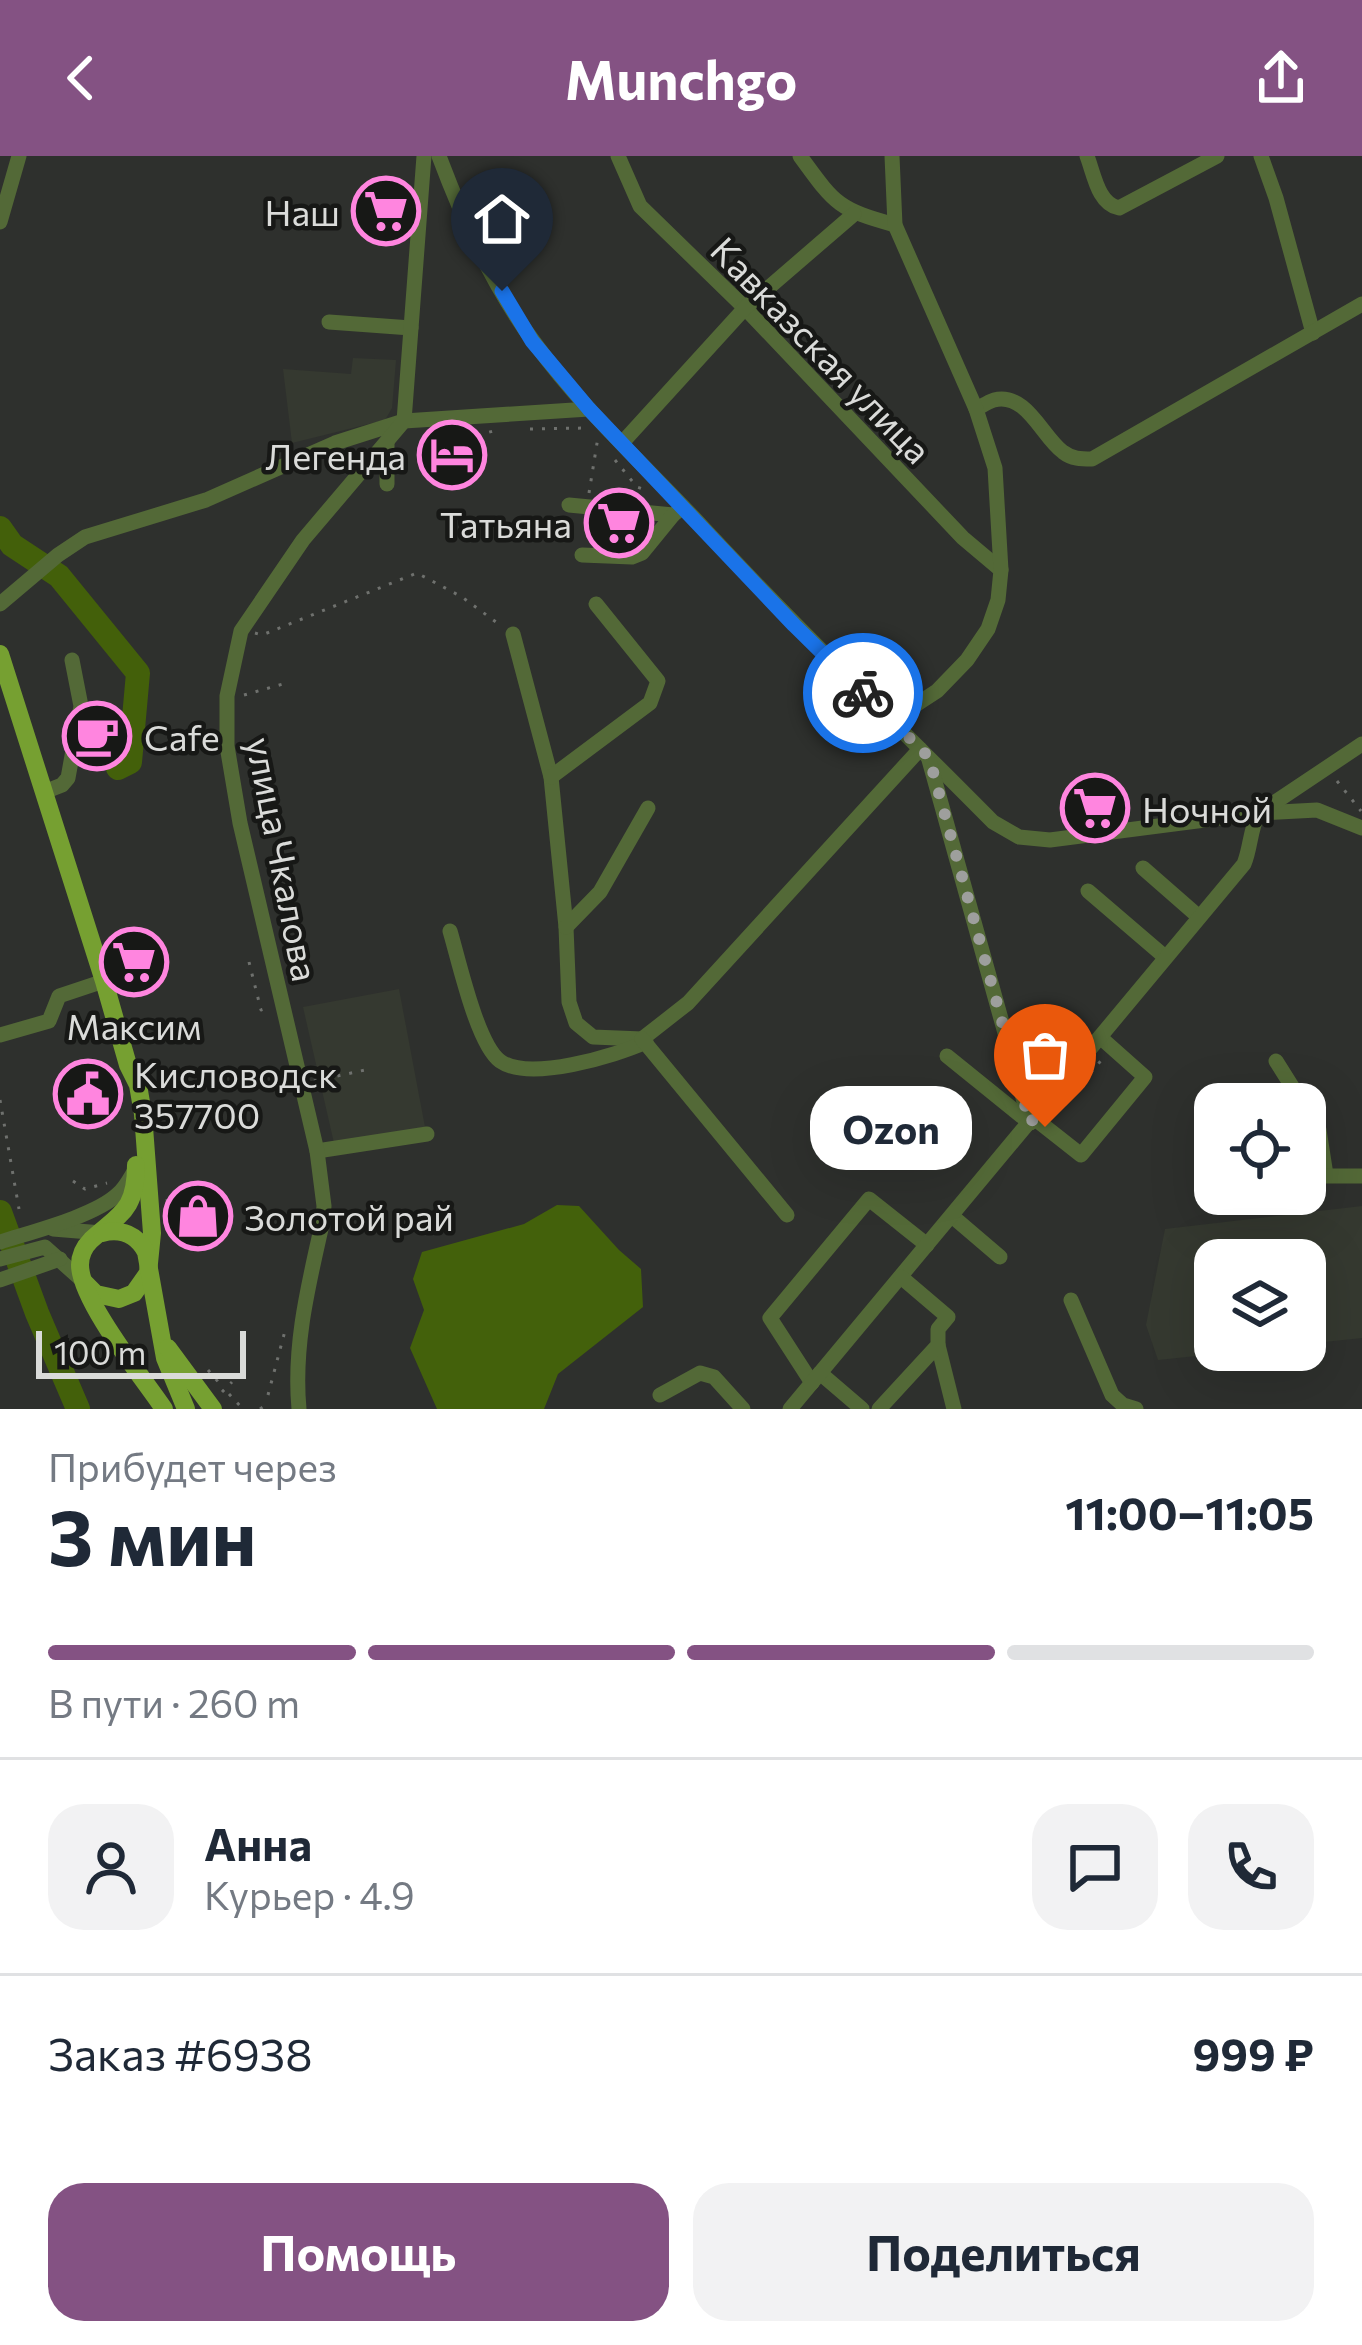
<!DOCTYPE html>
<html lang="ru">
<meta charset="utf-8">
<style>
body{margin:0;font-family:Commissioner,sans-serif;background:#f2f2f3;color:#1f2937;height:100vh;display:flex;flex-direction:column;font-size:45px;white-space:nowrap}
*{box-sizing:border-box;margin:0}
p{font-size:39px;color:#747a83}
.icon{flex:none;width:66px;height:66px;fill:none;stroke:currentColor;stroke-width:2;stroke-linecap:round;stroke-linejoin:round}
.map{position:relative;height:1253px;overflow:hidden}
.drawer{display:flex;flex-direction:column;background:#fff;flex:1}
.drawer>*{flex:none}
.tools{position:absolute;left:1194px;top:927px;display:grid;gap:24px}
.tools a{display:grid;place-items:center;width:132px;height:132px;border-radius:24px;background:#fff;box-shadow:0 12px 48px #0002;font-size:60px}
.scale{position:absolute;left:36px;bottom:30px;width:210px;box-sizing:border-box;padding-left:12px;border:6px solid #dadbd9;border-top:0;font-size:33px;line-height:42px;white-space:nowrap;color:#dadbd9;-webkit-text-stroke:9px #171816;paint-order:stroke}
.pin{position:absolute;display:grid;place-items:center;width:102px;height:102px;color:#fff;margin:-123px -51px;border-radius:50% 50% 50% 0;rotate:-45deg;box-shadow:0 0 12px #0007}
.pin .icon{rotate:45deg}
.courier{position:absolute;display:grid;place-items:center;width:120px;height:120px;margin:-60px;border:9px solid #1a73e8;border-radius:50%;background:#fff;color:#222;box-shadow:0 3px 15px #0007}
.bubble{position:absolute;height:84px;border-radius:36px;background:#fff;box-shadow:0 12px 48px #0002;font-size:39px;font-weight:700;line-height:84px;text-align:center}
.summary em{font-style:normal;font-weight:700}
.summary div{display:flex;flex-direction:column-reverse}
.summary{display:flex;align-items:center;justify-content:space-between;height:204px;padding:0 48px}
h1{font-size:78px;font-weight:700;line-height:90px}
.bar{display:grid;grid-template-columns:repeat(4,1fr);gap:18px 12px;align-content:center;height:144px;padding:0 48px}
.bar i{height:15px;border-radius:9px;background:#e0e1e3}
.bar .active{background:#845283}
.bar p{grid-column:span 4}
.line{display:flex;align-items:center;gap:30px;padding:0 48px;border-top:3px solid #e0e1e3}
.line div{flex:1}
.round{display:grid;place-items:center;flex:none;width:126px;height:126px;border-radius:36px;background:#f2f2f3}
.button{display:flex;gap:24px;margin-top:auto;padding:24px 48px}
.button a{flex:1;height:138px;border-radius:36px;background:#845283;color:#fff;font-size:48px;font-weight:700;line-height:138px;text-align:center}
.button a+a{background:#f2f2f3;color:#1f2937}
header{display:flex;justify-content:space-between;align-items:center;height:156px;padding:0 48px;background:#845283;color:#fff;font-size:54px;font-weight:700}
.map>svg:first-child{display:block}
.built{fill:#353930}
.forest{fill:#43610b}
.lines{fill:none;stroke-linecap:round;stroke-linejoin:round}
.river{stroke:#43600a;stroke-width:24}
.path{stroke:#6f716e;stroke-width:3;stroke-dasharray:3 9;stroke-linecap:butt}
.minor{stroke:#536937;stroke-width:15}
.major{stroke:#76a031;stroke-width:18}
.done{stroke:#9e9f9d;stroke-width:12;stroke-dasharray:0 21.6}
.route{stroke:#1a73e8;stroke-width:15}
.labels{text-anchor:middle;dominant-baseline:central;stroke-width:9;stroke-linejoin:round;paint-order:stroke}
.poi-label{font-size:36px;fill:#dadbd9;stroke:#171816;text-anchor:start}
.street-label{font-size:36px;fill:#dadbd9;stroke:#171816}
</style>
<header><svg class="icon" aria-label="back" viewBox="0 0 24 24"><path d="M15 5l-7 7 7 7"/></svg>Munchgo<svg class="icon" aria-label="share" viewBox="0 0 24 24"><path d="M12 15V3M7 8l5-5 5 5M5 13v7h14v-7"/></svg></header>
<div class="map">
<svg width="1362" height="1253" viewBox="0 0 1362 1253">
<rect width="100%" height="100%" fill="#2e302d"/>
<g class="built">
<polygon points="353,202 396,204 392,252 385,264 292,287 283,213 351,218"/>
<polygon points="399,833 425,971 334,987 303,851"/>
<polygon points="1362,1050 1362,1182 1305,1188 1305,1104 1215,1104 1215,1194 1253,1194 1158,1204 1146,1169 1165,1073"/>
</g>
<polygon class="forest" points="557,1049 579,1050 619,1094 641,1113 643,1151 558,1218 544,1253 437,1253 410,1192 424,1154 413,1123 422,1096 524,1068"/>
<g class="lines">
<g class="river">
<polyline points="0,372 12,389 59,420 138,517 130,606 118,612"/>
<polyline points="0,1056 37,1157 78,1253"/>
</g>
<g class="path">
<polyline points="530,273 587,272"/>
<polyline points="428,280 432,292 497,274"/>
<polyline points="615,304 637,331 646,334"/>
<polyline points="589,337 598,281"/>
<polyline points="255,477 262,479 417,417 462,441 500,469"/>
<polyline points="244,539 283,528"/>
<polyline points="1337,625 1361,655"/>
<polyline points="249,806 261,854 266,852"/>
<polyline points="314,925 365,914"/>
<polyline points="1083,926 1104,901"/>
<polyline points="0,944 19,1053"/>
<polyline points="73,1025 85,1033 107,1027"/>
<polyline points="167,1043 168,1049"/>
<polyline points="168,1054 211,1049 215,1073 171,1079"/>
<polyline points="208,1214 220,1228"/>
<polyline points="222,1236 232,1226"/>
<polyline points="229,1238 242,1252"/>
<polyline points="268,1239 286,1171"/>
<polyline points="260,1253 263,1251"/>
</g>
<g class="minor">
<path d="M439,0C463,64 493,131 534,186C580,250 639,304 693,361C790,466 893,565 993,666L1019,681L1050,684L1259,657L1317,654L1362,672"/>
<polyline points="618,0 640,50 745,152 963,382 1001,414"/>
<path d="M800,0C835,48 837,53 895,69"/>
<path d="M1087,0C1094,18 1098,48 1119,52L1217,0"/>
<polyline points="1261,0 1276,42 1313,177"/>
<polyline points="0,66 19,0"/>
<polyline points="329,166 411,172"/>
<path d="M976,253C982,250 988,246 994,244C1027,236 1042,281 1063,296C1072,303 1081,303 1092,303L1362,148"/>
<polyline points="387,286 387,328"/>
<polyline points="622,287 745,152 854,58"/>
<polyline points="569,349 673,359 683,351"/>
<polyline points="582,399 632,401 642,397 673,359"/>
<polyline points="0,448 58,399 85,381 206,344 335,287 404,265 589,253"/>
<polyline points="513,478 551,621 566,771 569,846 576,867 593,881 642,883"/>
<polyline points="891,565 937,535 967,504 988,473 998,444 1001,414 995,312 976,253 895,69 892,0"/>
<polyline points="929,604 1030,967"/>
<polyline points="551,621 650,547 658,525 596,448"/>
<polyline points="44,636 62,629 68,622 81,550 72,504"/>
<polyline points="1143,712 1199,761"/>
<polyline points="1088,735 1165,801"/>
<polyline points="566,771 600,736 648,652"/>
<path d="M450,775C459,805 477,888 500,905C529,926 615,900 646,886"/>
<polyline points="0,879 49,865 59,840 104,825"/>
<polyline points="642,883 688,847 920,593"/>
<polyline points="642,883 787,1059"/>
<polyline points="947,900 1030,967"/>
<polyline points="1276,905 1303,948"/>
<polyline points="1305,951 1319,974 1326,1019"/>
<polyline points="1034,962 1081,999 1145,921 1100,881"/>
<polyline points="317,995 427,978"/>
<polyline points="1305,1020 1362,1020"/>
<polyline points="952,1060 1000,1101"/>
<polyline points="53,1073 102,1077"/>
<path d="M0,1086C31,1076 95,1060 118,1038C126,1031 130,1022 135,1014"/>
<polyline points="0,1103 45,1091 84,1126"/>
<polyline points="0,1124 60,1103"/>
<polyline points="1071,1144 1112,1239 1123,1249 1136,1253"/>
<polyline points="938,1189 954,1253"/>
<polyline points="820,1217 862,1253"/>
<polyline points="812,1227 770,1162 869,1043 927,1089"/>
<polyline points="660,1239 700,1217 714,1221 743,1253"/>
<path d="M299,1253C293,1188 309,1127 323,1064L324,1050L317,995L240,667L227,590V540L241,475L303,384L404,265L424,0"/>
<path d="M790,1253L1244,708C1251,691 1250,672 1259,657L1362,588"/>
<polyline points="879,1253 938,1189 938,1173 948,1161 901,1121"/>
</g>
<g class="major">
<polyline points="0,498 104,825 128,909 138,929 143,958 152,1077 148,1117 134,1137 119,1143 96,1138 85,1127"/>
<path d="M136,1009C136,1054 121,1057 91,1084C84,1091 80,1100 80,1109C80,1144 143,1222 164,1253"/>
<path d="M102,1077C121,1072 137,1079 146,1096L165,1202L186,1253"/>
<polyline points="168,1192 213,1253"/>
</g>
</g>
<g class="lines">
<polyline class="done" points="863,537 929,601 1030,967 1034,962 1045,971"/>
<polyline class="route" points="502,135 532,185 589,253 794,469 863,537"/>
</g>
<defs>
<symbol id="supermarket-ring" viewBox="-11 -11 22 22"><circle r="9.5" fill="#171816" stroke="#ff85df" stroke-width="1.5"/><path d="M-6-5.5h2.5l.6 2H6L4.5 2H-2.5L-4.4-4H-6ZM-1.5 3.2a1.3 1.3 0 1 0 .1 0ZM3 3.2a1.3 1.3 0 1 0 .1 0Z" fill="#ff85df"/></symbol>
<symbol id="hotel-ring" viewBox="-11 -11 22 22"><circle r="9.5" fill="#171816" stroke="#ff85df" stroke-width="1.5"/><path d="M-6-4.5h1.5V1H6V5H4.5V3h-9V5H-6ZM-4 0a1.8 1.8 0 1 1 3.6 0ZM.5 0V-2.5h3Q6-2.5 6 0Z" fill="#ff85df"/></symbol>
<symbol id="cafe-ring" viewBox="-11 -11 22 22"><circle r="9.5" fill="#171816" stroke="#ff85df" stroke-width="1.5"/><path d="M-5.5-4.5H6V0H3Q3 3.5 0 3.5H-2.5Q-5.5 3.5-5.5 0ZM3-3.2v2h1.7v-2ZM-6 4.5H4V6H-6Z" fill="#ff85df"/></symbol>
<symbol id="civic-ring" viewBox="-11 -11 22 22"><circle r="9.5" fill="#171816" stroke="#ff85df" stroke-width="1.5"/><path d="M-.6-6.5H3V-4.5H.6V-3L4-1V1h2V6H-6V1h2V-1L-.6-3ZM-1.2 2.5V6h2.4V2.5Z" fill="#ff85df"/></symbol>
<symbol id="shop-ring" viewBox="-11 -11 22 22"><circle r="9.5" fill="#171816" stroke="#ff85df" stroke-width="1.5"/><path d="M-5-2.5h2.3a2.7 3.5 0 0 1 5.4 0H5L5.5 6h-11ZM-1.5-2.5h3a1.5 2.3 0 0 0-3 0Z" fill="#ff85df"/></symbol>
</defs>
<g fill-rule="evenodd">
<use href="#supermarket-ring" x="348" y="17" width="76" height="76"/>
<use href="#hotel-ring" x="414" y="261" width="76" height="76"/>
<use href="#supermarket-ring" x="581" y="329" width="76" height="76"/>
<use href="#cafe-ring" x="59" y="542" width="76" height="76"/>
<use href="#supermarket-ring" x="1057" y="614" width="76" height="76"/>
<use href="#supermarket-ring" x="96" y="768" width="76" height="76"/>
<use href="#civic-ring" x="50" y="900" width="76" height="76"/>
<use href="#shop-ring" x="160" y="1022" width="76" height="76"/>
</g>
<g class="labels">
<g class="poi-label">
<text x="340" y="55" text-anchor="end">Наш</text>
<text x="406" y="299" text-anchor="end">Легенда</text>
<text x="572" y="367" text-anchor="end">Татьяна</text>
<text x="144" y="580">Cafe</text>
<text x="1142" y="652">Ночной</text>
<text x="134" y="869" text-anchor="middle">Максим</text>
<text x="134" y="917">Кисловодск<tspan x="134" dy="41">357700</tspan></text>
<text x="244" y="1060">Золотой рай</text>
</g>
<g class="street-label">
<text transform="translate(822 193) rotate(46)">Кавказская улица</text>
<text transform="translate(284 703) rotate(79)">улица Чкалова</text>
</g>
</g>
</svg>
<div class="tools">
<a><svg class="icon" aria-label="locate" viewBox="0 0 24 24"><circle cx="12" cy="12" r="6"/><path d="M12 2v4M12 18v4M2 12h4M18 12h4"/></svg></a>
<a><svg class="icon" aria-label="layers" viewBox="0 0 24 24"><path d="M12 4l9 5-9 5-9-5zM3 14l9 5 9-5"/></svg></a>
</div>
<div class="scale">100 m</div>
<div class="pin" style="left:1045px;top:971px;background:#ea580c"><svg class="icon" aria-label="bag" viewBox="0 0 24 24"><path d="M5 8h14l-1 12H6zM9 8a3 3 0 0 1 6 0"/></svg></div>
<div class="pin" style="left:502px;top:135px;background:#1f2937"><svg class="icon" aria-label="home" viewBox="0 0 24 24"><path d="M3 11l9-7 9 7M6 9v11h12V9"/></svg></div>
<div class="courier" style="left:863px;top:537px"><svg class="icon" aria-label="bike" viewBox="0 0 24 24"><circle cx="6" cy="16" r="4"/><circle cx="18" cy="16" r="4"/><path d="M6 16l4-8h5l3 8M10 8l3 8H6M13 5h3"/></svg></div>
<div class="bubble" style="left:810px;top:930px;width:162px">Ozon</div>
</div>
<section class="drawer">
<div class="summary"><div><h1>3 мин</h1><p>Прибудет через</p></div><em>11:00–11:05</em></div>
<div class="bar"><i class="active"></i><i class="active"></i><i class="active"></i><i></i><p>В пути · 260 m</p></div>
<div class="line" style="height:216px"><a class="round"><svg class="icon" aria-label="person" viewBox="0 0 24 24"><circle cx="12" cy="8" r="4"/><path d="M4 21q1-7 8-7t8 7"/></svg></a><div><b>Анна</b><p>Курьер · 4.9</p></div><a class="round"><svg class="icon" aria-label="chat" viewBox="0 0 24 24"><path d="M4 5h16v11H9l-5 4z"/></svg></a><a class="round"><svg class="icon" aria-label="phone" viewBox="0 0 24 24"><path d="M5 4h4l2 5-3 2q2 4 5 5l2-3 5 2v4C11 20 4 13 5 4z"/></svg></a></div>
<div class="line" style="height:156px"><div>Заказ #6938</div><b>999 ₽</b></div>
<div class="button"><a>Помощь</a><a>Поделиться</a></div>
</section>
